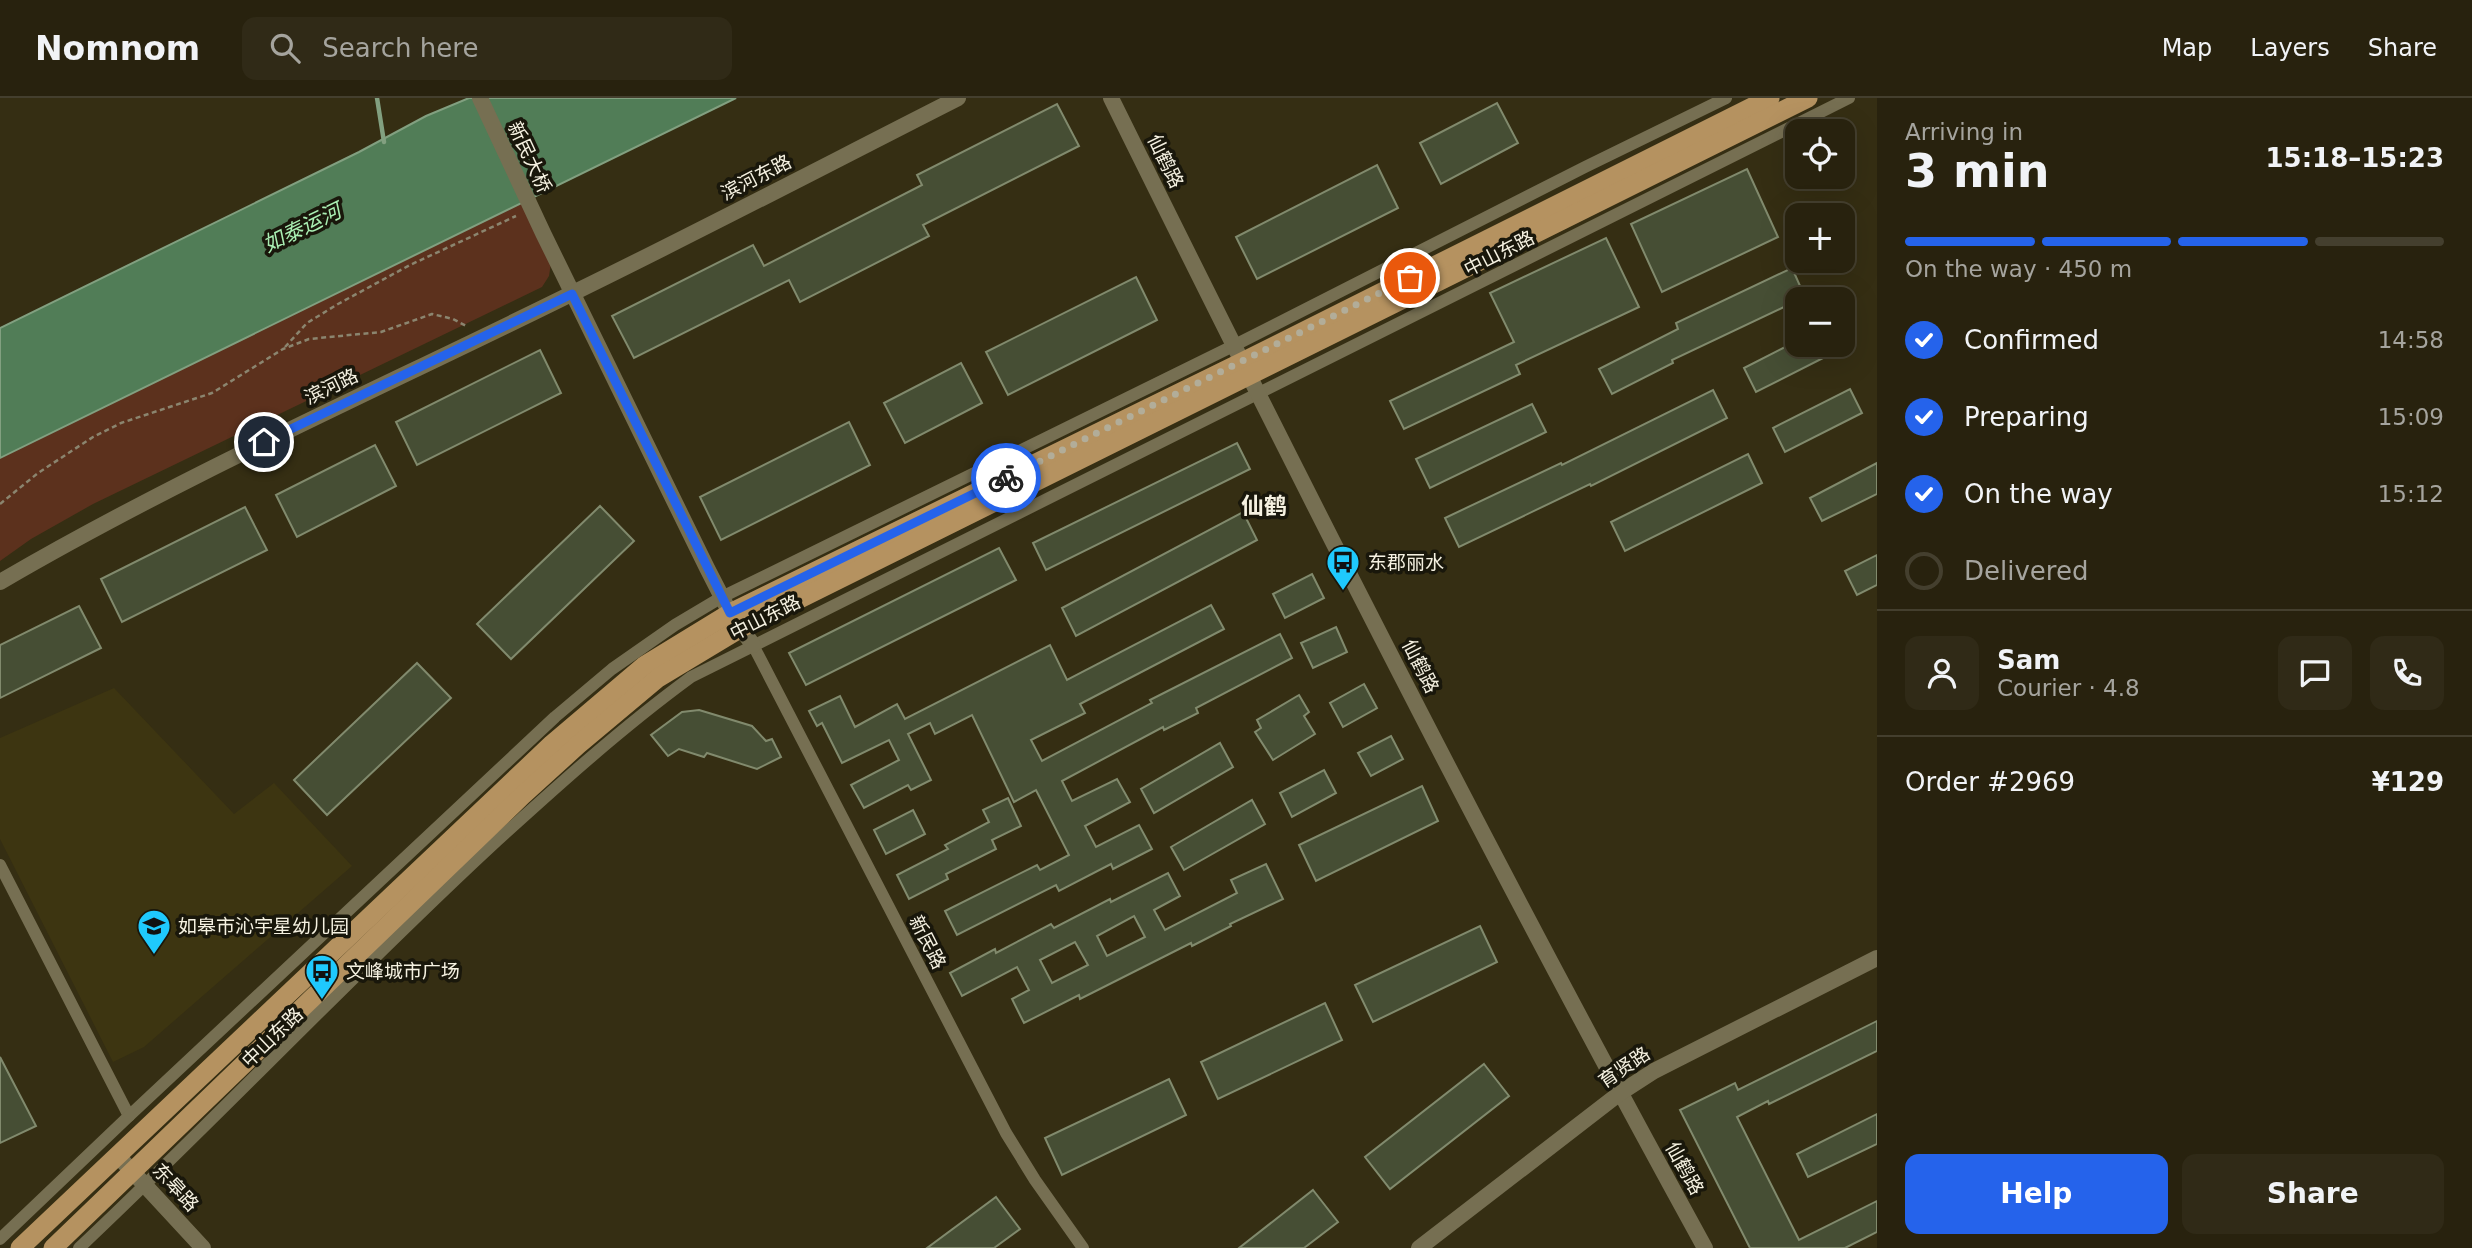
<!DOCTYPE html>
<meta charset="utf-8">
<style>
body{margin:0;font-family:"DejaVu Sans","Noto Sans SC",sans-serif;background:#302a17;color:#f1f3f6;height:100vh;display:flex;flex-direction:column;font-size:26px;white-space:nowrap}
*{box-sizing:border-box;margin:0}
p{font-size:23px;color:#a5a49e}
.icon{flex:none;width:38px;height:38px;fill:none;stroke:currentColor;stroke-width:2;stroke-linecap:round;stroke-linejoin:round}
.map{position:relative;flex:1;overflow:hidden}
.sheet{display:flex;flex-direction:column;background:#28220e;width:595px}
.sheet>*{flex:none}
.fabs{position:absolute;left:1785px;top:21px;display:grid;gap:14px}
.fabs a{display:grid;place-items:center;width:70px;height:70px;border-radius:14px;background:#28220e;box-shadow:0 7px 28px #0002,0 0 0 2px #443f2e;font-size:35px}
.pin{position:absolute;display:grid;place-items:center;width:60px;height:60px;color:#fff;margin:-30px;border:4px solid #fff;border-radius:50%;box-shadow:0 2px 7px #0007}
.courier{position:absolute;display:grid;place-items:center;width:70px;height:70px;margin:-35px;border:5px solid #2563eb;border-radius:50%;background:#fff;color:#222;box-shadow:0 2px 9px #0007}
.overview em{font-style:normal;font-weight:700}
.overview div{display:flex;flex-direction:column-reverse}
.overview{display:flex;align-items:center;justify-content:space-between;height:119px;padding:0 28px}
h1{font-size:46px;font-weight:700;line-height:52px}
.bar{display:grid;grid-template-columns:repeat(4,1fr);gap:10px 7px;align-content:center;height:84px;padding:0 28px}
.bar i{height:9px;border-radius:5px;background:#443f2e}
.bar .on{background:#2563eb}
.bar p{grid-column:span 4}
.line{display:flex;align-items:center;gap:18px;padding:0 28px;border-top:2px solid #443f2e}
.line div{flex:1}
.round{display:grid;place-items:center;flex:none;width:74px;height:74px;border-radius:14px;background:#302a17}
ol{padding:0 28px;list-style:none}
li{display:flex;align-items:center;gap:21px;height:77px}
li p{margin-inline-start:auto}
li .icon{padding:7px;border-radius:50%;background:#2563eb;color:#fff;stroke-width:4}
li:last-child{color:#a5a49e}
li i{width:38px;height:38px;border:4px solid #443f2e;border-radius:50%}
.button{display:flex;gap:14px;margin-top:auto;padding:14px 28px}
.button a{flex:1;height:80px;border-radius:14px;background:#2563eb;color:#fff;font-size:28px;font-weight:700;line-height:80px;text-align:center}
.button a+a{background:#302a17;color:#f1f3f6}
header{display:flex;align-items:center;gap:42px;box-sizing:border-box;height:98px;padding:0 35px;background:#28220e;border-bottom:2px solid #443f2e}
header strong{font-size:33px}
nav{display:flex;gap:38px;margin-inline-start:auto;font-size:24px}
.search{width:490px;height:63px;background:#302a17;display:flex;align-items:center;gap:18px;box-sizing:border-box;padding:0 24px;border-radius:14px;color:#a5a49e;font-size:26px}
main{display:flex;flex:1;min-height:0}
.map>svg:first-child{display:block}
.built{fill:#3d3511}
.green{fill:#5c311d}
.water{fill:#517d57;stroke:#82a080;stroke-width:2}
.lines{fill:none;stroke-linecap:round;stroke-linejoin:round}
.stream{stroke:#82a080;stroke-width:4.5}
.building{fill:#464e34;stroke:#818a6d;stroke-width:2;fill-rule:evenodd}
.path{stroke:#8b856f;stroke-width:2.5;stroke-dasharray:5 3.5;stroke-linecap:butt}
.minor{stroke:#766f52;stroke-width:12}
.tertiary{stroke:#766f52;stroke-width:16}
.primary{stroke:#b59260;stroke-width:19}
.done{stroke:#b2ad99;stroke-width:7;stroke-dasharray:0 12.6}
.route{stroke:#2563eb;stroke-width:9}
.labels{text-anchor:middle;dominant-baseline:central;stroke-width:7;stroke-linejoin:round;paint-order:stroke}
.street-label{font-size:19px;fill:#f5f1e1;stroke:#19170b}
.poi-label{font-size:19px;fill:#f5f1e1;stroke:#19170b;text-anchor:start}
.water-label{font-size:21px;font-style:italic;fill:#aaefb3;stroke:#19170b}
.quarter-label{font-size:23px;font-weight:bold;fill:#f5f1e1;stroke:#19170b}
</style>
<header>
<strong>Nomnom</strong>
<div class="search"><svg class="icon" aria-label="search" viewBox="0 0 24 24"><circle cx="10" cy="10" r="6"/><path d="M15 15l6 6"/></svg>Search here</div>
<nav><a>Map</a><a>Layers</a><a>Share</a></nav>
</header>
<main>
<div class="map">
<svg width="1877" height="1150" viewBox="0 0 1877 1150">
<rect width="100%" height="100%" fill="#352e13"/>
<polygon class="built" points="114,590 234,716 274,685 352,768 144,949 113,964 0,741 0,640"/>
<polygon class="green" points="522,105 551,165 549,178 542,189 93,406 31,441 0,463 0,360"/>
<polygon class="water" points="469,0 736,0 0,360 0,230 359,54 426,18"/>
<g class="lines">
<polyline class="stream" points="377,0 384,44"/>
</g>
<g class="building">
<polygon points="1497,5 1518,45 1441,86 1420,45"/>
<polygon points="1057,6 1079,48 923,127 929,138 800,204 789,182 634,260 612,218 753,147 764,168 922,87 917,77"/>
<polygon points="1377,67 1398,110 1257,181 1236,139"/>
<polygon points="1747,71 1778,139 1662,194 1631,126"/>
<polygon points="1606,140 1639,209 1516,267 1520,276 1404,331 1390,303 1514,244 1490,195"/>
<polygon points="1792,170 1805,199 1672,262 1673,265 1612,296 1599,271 1678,231 1676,225"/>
<polygon points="1136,179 1157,222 1008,297 986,254"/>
<polygon points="1797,243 1797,247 1829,247 1833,255 1756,294 1744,270"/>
<polygon points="540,252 561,295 417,367 396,324"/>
<polygon points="961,265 982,305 905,345 884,305"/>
<polygon points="1850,291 1862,315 1785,354 1773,330"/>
<polygon points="1713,292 1727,320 1591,388 1590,386 1459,449 1445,420 1561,365 1562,367"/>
<polygon points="1532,306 1546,334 1430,390 1416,361"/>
<polygon points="849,324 870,367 721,442 700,399"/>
<polygon points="1237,345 1250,371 1046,472 1033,445"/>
<polygon points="375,347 396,388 297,439 276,397"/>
<polygon points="1748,356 1762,385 1625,453 1611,424"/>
<polygon points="1877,365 1877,396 1822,423 1810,400"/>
<polygon points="600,408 634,443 511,561 477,526"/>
<polygon points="245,409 267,452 122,524 101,481"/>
<polygon points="1243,414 1257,442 1076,538 1062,510"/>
<polygon points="999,450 1016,482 806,587 789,555"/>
<polygon points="1877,457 1877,487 1857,497 1845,473"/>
<polygon points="1312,476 1324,500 1285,520 1273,496"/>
<polygon points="1211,507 1224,531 1080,606 1085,615 1031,642 1042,663 1152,605 1150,602 1280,536 1292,560 1196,610 1198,615 1164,632 1163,629 1062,683 1072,703 1117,681 1130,704 1085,728 1096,749 1139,727 1152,751 1113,771 1111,766 1059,793 1056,787 957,837 945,813 1037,767 1040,772 1069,757 1036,692 1014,704 972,617 935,636 930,625 908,636 931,682 911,692 908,687 864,710 851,687 899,662 889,642 842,665 822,625 817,628 809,613 840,598 855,629 897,606 905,621 1050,547 1067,582"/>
<polygon points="79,508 101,550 0,600 0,547"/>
<polygon points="1336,529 1347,554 1313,570 1301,545"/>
<polygon points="417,565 451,600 327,717 294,682"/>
<polygon points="1364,586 1377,610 1343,629 1330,605"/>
<polygon points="1299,597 1309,614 1304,618 1315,636 1273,662 1255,634 1261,630 1257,622"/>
<polygon points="699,612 752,628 766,643 772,641 781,659 757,671 707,655 704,659 679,651 668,658 651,637 682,614"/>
<polygon points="1391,638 1403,661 1371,678 1358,655"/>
<polygon points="1220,645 1233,669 1154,715 1141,691"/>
<polygon points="1324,672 1336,695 1292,719 1280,695"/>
<polygon points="1422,688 1438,723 1316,783 1299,747"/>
<polygon points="1008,700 1021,728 992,742 996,751 946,776 948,781 909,801 897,777 948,751 945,747 989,724 983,712"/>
<polygon points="1252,702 1265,726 1184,772 1171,749"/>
<polygon points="913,712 925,736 886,756 874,732"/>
<path d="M1266,766L1283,801L1230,826L1231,828L1192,848L1191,845L1080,901L1079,897L1024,925L1012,901L1029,892L1017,869L962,898L950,875L995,851L996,855L1051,826L1054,830L1110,801L1111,804L1168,775L1180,798L1154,812L1165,832L1237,795L1231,782ZM1134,818L1145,839L1107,858L1097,838ZM1075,844L1088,867L1052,885L1040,862Z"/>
<polygon points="1480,828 1497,864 1373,924 1355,887"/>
<polygon points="1325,905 1342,942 1218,1001 1201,964"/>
<polygon points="1877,923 1877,953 1769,1006 1768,1003 1737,1019 1799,1142 1877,1103 1877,1134 1845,1150 1750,1150 1680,1012 1735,985 1738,992"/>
<polygon points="0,959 36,1028 0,1045"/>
<polygon points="1484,966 1509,998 1390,1091 1365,1059"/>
<polygon points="1169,981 1186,1017 1062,1077 1045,1040"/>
<polygon points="1877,1016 1877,1046 1808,1079 1797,1056"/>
<polygon points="1313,1092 1338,1124 1304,1150 1239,1150"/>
<polygon points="996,1099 1020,1131 994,1150 927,1150"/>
</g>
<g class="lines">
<g class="path">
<polyline points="285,249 307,225 338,206 410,167 516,118"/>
<polyline points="0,406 38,375 93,339 121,325 212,295 283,251 309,241 381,234 432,216 453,221 468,229"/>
</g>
<g class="minor">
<polyline points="753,547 1006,1035 1035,1082 1083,1150"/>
<polyline points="0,767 129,1018"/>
<polyline points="0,1141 129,1018 555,619 612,571 675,527 722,499 1233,248 1585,69 1726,0"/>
<path d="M79,1150C218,1019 349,880 489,750C555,690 620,631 691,579L1849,0"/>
</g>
<g class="tertiary">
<polyline points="480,0 543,135 707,470 730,515 753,547"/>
<path d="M1111,0C1302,387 1497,772 1705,1150"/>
<path d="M0,484C185,376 381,290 573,195C702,132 830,65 958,0"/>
<polyline points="117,1057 203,1150"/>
<polyline points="1419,1150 1620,995 1654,973 1877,860"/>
</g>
<g class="primary">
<polyline points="20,1150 552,646 645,567 730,515 1242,264 1770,0"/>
<polyline points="53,1150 523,697 578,647 658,580 741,530 1808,0"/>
</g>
</g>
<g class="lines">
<polyline class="done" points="1006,380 1410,180"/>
<polyline class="route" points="264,344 572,196 730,515 1006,380"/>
</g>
<defs>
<symbol id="bus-pin" viewBox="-11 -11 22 30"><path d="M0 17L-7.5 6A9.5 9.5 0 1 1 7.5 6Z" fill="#1fc9fd" stroke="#19170b"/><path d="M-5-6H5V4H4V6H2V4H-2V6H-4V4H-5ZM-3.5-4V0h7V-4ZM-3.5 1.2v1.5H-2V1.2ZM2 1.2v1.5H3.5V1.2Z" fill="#111"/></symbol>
<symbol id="school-pin" viewBox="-11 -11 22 30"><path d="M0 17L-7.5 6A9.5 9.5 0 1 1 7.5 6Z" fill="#1fc9fd" stroke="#19170b"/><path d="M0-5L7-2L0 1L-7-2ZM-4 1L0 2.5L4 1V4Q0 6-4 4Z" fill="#111"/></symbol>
</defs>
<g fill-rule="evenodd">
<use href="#bus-pin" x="1324" y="445" width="38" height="52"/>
<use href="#school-pin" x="135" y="809" width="38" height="52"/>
<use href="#bus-pin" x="303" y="854" width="38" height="52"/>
</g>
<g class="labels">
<g class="street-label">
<text transform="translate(530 59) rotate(65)">新民大桥</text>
<text transform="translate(1166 63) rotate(64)">仙鹤路</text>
<text transform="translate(756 79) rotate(-27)">滨河东路</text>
<text transform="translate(1499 155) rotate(-27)">中山东路</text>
<text transform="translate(331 288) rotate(-26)">滨河路</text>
<text transform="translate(765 519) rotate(-27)">中山东路</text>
<text transform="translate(1421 568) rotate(63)">仙鹤路</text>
<text transform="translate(928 844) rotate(63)">新民路</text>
<text transform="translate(272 939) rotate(-44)">中山东路</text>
<text transform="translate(1624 969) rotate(-34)">育贤路</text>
<text transform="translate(1685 1070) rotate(61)">仙鹤路</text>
<text transform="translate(176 1089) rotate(47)">东皋路</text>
</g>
<g class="poi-label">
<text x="1368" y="464">东郡丽水</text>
<text x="178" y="828">如皋市沁宇星幼儿园</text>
<text x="346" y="873">文峰城市广场</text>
</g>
<g class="water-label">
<text transform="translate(302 130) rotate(-26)">如泰运河</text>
</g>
<g class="quarter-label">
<text x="1264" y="408">仙鹤</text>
</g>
</g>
</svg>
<div class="fabs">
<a><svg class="icon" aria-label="locate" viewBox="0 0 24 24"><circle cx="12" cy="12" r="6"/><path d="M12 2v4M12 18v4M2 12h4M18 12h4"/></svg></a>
<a>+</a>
<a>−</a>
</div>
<div class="pin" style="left:1410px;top:180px;background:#ea580c"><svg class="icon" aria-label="bag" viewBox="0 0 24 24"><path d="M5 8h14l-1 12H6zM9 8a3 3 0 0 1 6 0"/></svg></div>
<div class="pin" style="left:264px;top:344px;background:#1f2937"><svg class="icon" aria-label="home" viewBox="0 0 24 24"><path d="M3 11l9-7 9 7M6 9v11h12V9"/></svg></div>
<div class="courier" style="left:1006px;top:380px"><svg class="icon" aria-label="bike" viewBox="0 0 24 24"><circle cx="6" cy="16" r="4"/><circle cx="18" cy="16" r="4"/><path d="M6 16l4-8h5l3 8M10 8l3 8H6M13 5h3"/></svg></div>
</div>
<section class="sheet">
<div class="overview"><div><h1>3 min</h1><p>Arriving in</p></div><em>15:18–15:23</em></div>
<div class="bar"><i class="on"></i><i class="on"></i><i class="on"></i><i></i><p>On the way · 450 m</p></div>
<ol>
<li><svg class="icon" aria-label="check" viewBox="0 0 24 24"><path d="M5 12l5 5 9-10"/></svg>Confirmed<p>14:58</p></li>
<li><svg class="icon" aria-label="check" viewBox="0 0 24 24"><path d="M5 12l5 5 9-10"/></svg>Preparing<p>15:09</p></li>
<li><svg class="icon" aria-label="check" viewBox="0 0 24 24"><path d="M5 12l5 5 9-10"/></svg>On the way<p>15:12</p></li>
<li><i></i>Delivered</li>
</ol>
<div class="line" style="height:126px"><a class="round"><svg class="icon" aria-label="person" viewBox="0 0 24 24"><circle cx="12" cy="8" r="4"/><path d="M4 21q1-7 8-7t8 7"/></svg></a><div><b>Sam</b><p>Courier · 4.8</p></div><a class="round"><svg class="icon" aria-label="chat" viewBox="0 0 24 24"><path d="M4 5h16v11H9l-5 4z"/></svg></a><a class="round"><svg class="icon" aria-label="phone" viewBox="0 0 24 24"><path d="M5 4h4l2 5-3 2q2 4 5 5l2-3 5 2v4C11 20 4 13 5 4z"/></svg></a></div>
<div class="line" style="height:91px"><div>Order #2969</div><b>¥129</b></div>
<div class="button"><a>Help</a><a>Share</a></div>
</section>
</main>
